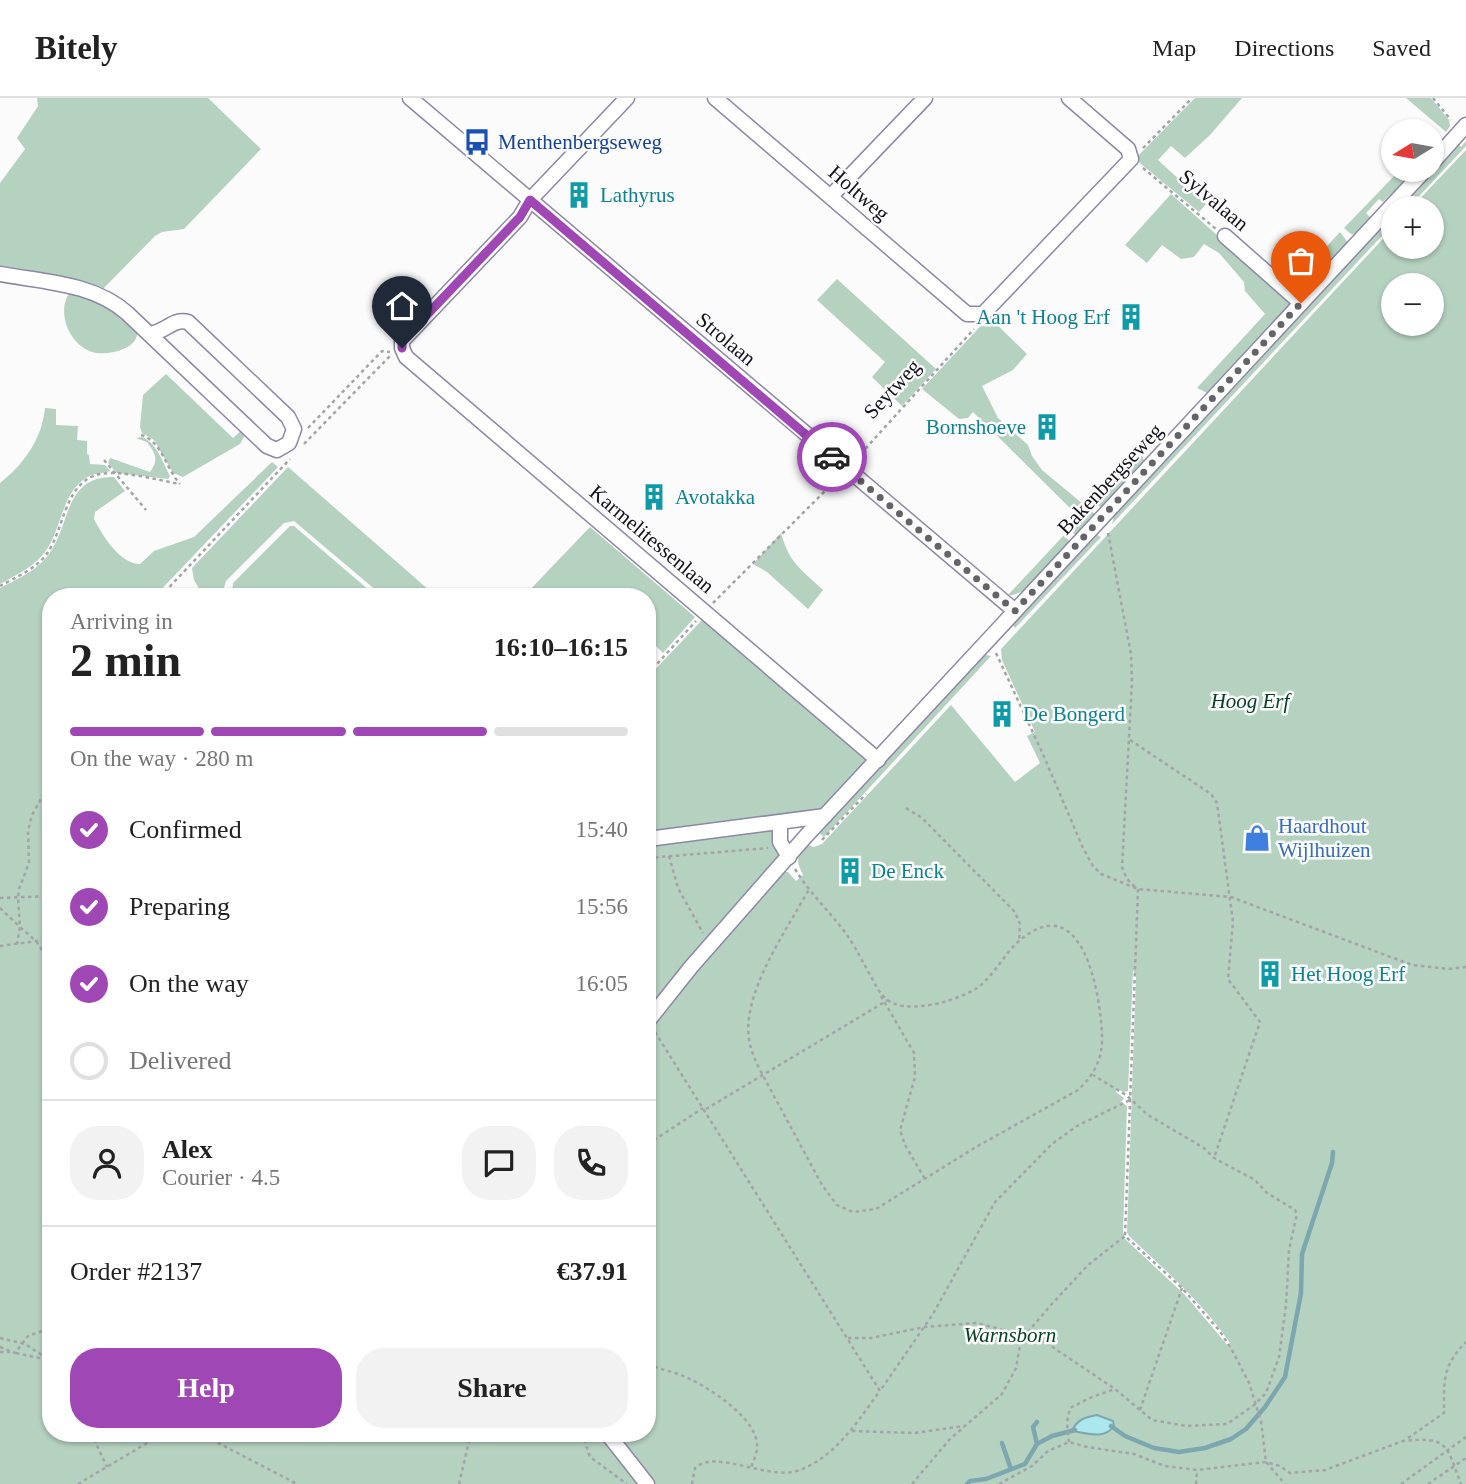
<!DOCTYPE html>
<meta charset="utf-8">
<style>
body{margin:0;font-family:Georgia,serif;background:#f2f2f2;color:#222;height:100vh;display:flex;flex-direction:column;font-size:26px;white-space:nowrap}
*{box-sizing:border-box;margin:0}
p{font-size:23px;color:#767676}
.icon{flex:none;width:38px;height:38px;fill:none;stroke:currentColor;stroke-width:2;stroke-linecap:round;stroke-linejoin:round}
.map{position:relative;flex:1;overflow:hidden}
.sheet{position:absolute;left:42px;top:490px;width:614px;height:854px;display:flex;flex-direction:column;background:#fff;border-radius:28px;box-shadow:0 2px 5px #0004}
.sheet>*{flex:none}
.needle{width:46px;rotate:259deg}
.tools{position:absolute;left:1381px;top:21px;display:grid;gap:14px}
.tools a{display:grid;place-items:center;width:63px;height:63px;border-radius:50%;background:#fff;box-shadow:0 2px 5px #0004;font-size:35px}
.pin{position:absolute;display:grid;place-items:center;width:60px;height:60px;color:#fff;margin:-72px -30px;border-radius:50% 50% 50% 0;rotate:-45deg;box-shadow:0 0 7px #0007}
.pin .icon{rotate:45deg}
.courier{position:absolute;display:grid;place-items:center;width:70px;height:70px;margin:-35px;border:5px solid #9f48b5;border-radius:50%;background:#fff;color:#222;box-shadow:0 2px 9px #0007}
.headline em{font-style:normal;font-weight:700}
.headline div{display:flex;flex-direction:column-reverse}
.headline{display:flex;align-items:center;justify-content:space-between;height:119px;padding:0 28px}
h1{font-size:46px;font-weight:700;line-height:52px}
.bar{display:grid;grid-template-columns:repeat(4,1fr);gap:10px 7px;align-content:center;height:84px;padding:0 28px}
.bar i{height:9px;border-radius:5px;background:#e0e0e0}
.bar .current{background:#9f48b5}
.bar p{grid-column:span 4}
.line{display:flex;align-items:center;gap:18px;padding:0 28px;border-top:2px solid #e0e0e0}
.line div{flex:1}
.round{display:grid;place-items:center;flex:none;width:74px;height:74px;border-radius:28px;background:#f2f2f2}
ol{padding:0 28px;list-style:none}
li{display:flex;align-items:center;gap:21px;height:77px}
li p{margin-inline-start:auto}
li .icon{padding:7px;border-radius:50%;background:#9f48b5;color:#fff;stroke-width:4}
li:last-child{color:#767676}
li i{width:38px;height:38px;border:4px solid #e0e0e0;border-radius:50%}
.primary-button{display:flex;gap:14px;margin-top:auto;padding:14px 28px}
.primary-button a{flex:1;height:80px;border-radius:28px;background:#9f48b5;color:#fff;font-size:28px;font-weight:700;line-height:80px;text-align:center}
.primary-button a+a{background:#f2f2f2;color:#222}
header{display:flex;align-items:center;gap:42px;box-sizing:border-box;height:98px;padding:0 35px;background:#fff;border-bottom:2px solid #e0e0e0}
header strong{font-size:33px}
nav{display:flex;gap:38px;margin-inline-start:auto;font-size:24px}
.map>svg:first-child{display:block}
.green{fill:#b5d1c0;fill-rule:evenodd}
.water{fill:#abe7ec;stroke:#7da7ae;stroke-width:2}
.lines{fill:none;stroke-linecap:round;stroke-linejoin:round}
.stream{stroke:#7da7ae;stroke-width:4.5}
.minor-casing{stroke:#8c88a5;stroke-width:17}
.path{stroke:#a4a3a7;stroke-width:2.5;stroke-dasharray:3.5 3.5;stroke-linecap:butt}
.minor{stroke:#fff;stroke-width:14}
.done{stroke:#64636a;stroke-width:7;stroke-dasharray:0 12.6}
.route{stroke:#9f48b5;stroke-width:9}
.labels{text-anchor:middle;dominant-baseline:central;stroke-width:5;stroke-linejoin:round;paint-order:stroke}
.transit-label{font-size:21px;fill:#164399;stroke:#fbfbfb;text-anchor:start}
.street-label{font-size:21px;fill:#13111c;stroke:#fbfbfb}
.culture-label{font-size:21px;fill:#0d838f;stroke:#fbfbfb;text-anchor:start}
.park-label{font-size:21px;font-style:italic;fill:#064229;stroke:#fbfbfb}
.shop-label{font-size:21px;fill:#366cbe;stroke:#fbfbfb;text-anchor:start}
</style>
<header>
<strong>Bitely</strong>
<nav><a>Map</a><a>Directions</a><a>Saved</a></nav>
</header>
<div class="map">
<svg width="1466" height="1386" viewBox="0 0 1466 1386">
<rect width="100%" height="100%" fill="#fbfbfb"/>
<g class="green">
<polygon points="37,0 208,0 261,51 184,131 162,134 155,138 103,191 0,171 0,85 25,51 17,40 38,8"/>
<polygon points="1195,0 1242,0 1210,37 1185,60 1171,48 1158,62 1206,106 1199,114 1135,61"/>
<polygon points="1406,0 1431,0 1449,22 1450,28 1446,34"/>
<polygon points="1466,43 1466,48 1408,110 1398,110 1455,50 1458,46 1461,49"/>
<path d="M1466,52V1386H0V490C16,482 39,471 49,456C71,426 64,378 114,379L125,393L95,414L94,421C102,437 120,466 140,466L154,453L194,439L272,364L278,369L154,499H51V1335H648V579L703,521L865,658L868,665L823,714L782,722L779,760L783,774H788L796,783L803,777C796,763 796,758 806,746L814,749L822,746L951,607L1015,684L1040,665L1027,638L1035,634L1002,562L1001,551L1393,130V149H1432V110H1411ZM1393,187H1432V226H1393ZM1133,872L1136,879L1127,1134L1129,1138C1165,1172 1202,1204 1230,1245L1229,1249L1185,1197L1125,1141L1123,1134L1127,1008L1121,1004L1124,1000L1116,994V991L1124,994L1128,993Z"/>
<polygon points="1397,75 1404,85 1392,99 1390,97 1383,104 1379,101 1366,115 1372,121 1357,136 1351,136 1344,130"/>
<polygon points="1171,96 1291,203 1292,207 1209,296 1197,290 1265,216 1245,193 1244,184 1219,155 1204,146 1194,159 1181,161 1162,147 1147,165 1125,147"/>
<polygon points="1393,116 1393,126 1112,426 1115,414"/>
<polygon points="1340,134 1349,146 1300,198 1289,190"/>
<polygon points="837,181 936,271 902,308 872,279 885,264 817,202"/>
<path d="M70,194L105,205L137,232C140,250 111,257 96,255C70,250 55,214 70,194Z"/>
<polygon points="989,219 1027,256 1013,272 982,288 998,320 1028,347 1032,358 1042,372 1095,416 1077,438 1068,431 1079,419 973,314 968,320 959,321 922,291"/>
<polygon points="166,276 233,340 241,333 245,337 240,346 183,379 173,375 154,342 142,335 140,329 143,297"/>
<path d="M45,310L56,311V327L78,328L77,342L87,343V356L89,357L90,366L105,367L110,373C104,375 96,375 89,378C61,393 62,432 45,454C35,468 15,478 0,486V385C24,366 42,341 45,310Z"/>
<path d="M142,339C157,345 163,365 170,378L168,381L117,375L108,365L110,360L150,374C159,362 156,356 147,344L136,340Z"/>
<polygon points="1140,354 1145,364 1102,410 1093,404"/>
<polygon points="288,369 437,499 384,499 294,423 284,425 226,483 223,493 225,499 204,499 194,482 192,470"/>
<polygon points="290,428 294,428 377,499 232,499 233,485"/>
<polygon points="590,429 695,519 663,555 648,540 648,499 523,499"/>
<path d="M781,435C789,465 801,471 823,492L808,511L767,474L753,466Z"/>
<polygon points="1095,436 1101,439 1015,530 1011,525"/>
<path d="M1064,437L1071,445C1056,461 1030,498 1008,497Z"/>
<polygon points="987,557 991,558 824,739 818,734 982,558"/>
</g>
<path class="water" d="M1097,1317L1113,1323L1114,1328C1104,1342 1087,1335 1072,1333C1077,1321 1086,1319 1097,1317Z"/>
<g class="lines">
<g class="stream">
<polyline points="1111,1328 1125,1338 1154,1350 1179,1354 1205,1350 1231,1341 1246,1331 1265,1309 1285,1279 1301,1195 1302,1156 1332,1065 1333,1054"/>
<polyline points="1002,1345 1011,1371"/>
<polyline points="1037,1346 1033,1329 1037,1324"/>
<polyline points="967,1386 970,1383 986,1381 1025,1366 1037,1346 1052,1338 1075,1332"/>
</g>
<defs>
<g id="minor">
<polyline points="410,0 1015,513"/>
<polyline points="627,0 530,102 520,119 402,243 402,250 406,259 878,662"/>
<polyline points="715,0 967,216 983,216 1131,61 1128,51 1069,0"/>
<polyline points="1432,65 1466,27"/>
<polyline points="831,98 925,0"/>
<polyline points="1225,138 1301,205"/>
<path d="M0,176C44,184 93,185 127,215L267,348L277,352L289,345L294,331L288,319L188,224C172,220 165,235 149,236"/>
<polyline points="780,724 780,744 789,759"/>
<polyline points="648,741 825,718"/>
<polyline points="648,923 691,869 806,738 1425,72"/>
<polyline points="607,1335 647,1386"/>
</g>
</defs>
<use href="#minor" class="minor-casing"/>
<g class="path">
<polyline points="1433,0 1451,22"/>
<polyline points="1143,50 1192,0"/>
<polyline points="1143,70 1216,131"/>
<polyline points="308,330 382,253 390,254"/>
<path d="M141,337C162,343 166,371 180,386"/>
<polyline points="304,346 390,258"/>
<polyline points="856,361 974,231"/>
<polyline points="104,362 146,412"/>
<polyline points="1108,435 1131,556 1132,584 1122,769 1127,781 1135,789"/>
<path d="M0,488C15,480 39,469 48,454C64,431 65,383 100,376C123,372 157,382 180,386"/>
<polyline points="160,499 290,361"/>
<polyline points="713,505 837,381"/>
<polyline points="996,555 1042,654 1083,750 1093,768 1101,776 1138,791 1231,799 1412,867 1450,871 1466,869"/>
<polyline points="648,576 696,523"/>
<polyline points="1130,642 1211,696 1217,705 1233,824 1228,881 1260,924 1214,1060"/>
<polyline points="51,683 32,717 28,733 29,765 19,791 18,800 20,829 36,843 51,865"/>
<polyline points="906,710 922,720 1015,814 1020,826 1019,843"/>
<polyline points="822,742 866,696"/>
<polyline points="669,758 678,790 703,835"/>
<polyline points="648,760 768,750"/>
<path d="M795,771C809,794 828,812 844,833C854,846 861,861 869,875C876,887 880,900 895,906C916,914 959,902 977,890C994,878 1004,856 1019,843C1083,788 1100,896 1102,936C1103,960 1095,976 1078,992L976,1049L876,1111L853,1114L837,1107L822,1087L760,972C755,962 751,953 749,941C742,894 787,832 809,791"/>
<polyline points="1138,791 1125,1138 1182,1190 1219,1232 1232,1252 1249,1285 1261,1323 1266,1364 1285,1386"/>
<polyline points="0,800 51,798"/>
<polyline points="0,810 20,829 17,846"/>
<polyline points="0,848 51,841"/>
<polyline points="881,898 914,955 915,979 900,1032 905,1047 925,1081"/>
<polyline points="655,934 880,1293 933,1216 995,1104 1052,1046 1077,1028 1130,1002"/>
<polyline points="706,1011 888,902"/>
<polyline points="648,1046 703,1010"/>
<polyline points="0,1240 25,1246 51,1263"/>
<polyline points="848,1240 871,1240 924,1229 976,1225 1000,1231 1021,1242 1045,1244 1115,1291 1152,1322 1186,1328 1227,1326 1254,1307 1266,1295 1279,1259 1286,1207 1289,1152 1297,1116 1295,1112 1267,1095 1255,1082 1214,1060 1204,1050 1148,1017 1126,997 1093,977"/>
<polyline points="0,1249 15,1255 28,1238 51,1230"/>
<polyline points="0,1254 10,1254"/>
<polyline points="16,1255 44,1261"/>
<path d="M648,1266C661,1272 676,1274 690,1281C711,1291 759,1322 757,1349C757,1356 753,1363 751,1370"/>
<polyline points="1140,1312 1182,1190"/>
<polyline points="852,1333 915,1335 964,1328"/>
<polyline points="91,1335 107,1369"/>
<polyline points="199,1335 297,1386"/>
<polyline points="582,1335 590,1359 627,1386"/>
<path d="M1408,1340L1444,1315C1444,1283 1442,1268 1466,1244"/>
<polyline points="1069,1344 1067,1324 1070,1310 1092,1299 1115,1291"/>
<polyline points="78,1386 164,1335"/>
<polyline points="459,1386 471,1335"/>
<path d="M692,1386L695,1370C716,1350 769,1384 800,1372C836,1358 858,1323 879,1294"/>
<polyline points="912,1386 950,1341 1002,1296 1016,1270 1021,1242 1051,1207 1088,1167 1125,1138"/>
<path d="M999,1386L1032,1368L1048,1353L1069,1344L1087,1349L1134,1356L1165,1368L1197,1372L1266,1364L1280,1368L1290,1375L1325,1372L1403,1343C1450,1338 1446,1348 1461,1386"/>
<polyline points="1196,1386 1197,1372"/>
<polyline points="1401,1386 1466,1339"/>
<polyline points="1428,1386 1466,1360"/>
</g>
<use href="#minor" class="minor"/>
</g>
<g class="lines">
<polyline class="done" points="832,359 1015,513 1301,205"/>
<polyline class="route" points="402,250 402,243 520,119 530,102 832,359"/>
</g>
<defs>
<symbol id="bus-bare" viewBox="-9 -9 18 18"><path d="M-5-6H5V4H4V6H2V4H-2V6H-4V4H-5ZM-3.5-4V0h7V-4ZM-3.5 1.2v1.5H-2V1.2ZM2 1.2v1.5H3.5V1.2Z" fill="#1a4fb4" stroke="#fbfbfb" stroke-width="2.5" paint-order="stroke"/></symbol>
<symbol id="building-bare" viewBox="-9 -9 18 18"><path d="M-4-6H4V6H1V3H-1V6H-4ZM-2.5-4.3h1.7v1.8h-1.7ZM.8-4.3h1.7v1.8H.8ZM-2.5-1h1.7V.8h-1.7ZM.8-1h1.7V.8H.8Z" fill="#0f9aa8" stroke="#fbfbfb" stroke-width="2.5" paint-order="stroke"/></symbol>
<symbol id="shop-bare" viewBox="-9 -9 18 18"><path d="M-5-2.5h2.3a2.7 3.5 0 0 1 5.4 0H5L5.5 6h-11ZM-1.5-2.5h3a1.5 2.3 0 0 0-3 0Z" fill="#3f7fe0" stroke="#fbfbfb" stroke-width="2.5" paint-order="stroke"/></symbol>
</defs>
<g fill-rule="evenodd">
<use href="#bus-bare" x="458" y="25" width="38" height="38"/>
<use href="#building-bare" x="560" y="78" width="38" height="38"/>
<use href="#building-bare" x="1112" y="200" width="38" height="38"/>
<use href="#building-bare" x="1028" y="310" width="38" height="38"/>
<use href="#building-bare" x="635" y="380" width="38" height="38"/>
<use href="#building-bare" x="983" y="597" width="38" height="38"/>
<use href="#shop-bare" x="1238" y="721" width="38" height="38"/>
<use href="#building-bare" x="831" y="754" width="38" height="38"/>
<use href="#building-bare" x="1251" y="857" width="38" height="38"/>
</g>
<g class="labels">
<g class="transit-label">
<text x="498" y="44">Menthenbergseweg</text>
</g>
<g class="street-label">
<text transform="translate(859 95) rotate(41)">Holtweg</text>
<text transform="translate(1214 102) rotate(40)">Sylvalaan</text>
<text transform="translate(726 241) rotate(40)">Strolaan</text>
<text transform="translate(892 291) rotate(-47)">Seytweg</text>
<text transform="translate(1110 381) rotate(-47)">Bakenbergseweg</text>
<text transform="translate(652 441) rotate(40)">Karmelitessenlaan</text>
</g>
<g class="culture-label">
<text x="600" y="97">Lathyrus</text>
<text x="1110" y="219" text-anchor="end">Aan 't Hoog Erf</text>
<text x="1026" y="329" text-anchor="end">Bornshoeve</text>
<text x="675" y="399">Avotakka</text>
<text x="1023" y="616">De Bongerd</text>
<text x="871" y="773">De Enck</text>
<text x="1291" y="876">Het Hoog Erf</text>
</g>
<g class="park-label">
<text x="1250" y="603">Hoog Erf</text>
<text x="1010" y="1237">Warnsborn</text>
</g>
<g class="shop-label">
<text x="1278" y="728">Haardhout<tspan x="1278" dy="24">Wijlhuizen</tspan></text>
</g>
</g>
</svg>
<div class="tools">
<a><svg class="needle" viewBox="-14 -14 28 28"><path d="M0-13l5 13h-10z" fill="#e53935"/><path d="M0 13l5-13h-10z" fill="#767676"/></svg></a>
<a>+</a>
<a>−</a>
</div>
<div class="pin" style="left:1301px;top:205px;background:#ea580c"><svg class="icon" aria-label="bag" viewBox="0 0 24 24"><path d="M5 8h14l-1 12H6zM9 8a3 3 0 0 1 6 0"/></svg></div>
<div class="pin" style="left:402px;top:250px;background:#1f2937"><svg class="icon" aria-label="home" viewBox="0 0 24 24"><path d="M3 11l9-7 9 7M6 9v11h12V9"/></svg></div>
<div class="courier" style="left:832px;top:359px"><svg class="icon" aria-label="car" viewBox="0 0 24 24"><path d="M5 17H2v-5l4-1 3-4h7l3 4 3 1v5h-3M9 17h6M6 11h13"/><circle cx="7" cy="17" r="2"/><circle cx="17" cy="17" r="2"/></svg></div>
<section class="sheet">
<div class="headline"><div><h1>2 min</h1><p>Arriving in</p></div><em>16:10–16:15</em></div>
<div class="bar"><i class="current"></i><i class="current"></i><i class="current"></i><i></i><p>On the way · 280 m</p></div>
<ol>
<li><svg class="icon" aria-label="check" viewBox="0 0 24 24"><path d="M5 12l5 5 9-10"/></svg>Confirmed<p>15:40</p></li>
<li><svg class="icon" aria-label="check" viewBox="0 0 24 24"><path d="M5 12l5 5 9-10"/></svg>Preparing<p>15:56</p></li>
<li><svg class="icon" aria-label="check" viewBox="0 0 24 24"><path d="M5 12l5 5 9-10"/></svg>On the way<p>16:05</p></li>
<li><i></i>Delivered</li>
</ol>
<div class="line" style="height:126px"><a class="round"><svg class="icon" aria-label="person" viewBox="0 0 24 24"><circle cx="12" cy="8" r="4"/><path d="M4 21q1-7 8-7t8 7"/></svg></a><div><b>Alex</b><p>Courier · 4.5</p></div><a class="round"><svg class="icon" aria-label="chat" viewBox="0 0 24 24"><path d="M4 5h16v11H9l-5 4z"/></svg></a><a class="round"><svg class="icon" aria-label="phone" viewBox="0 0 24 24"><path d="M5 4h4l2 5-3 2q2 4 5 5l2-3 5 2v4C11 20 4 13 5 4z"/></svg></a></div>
<div class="line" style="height:91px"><div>Order #2137</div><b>€37.91</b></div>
<div class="primary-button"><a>Help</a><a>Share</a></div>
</section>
</div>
